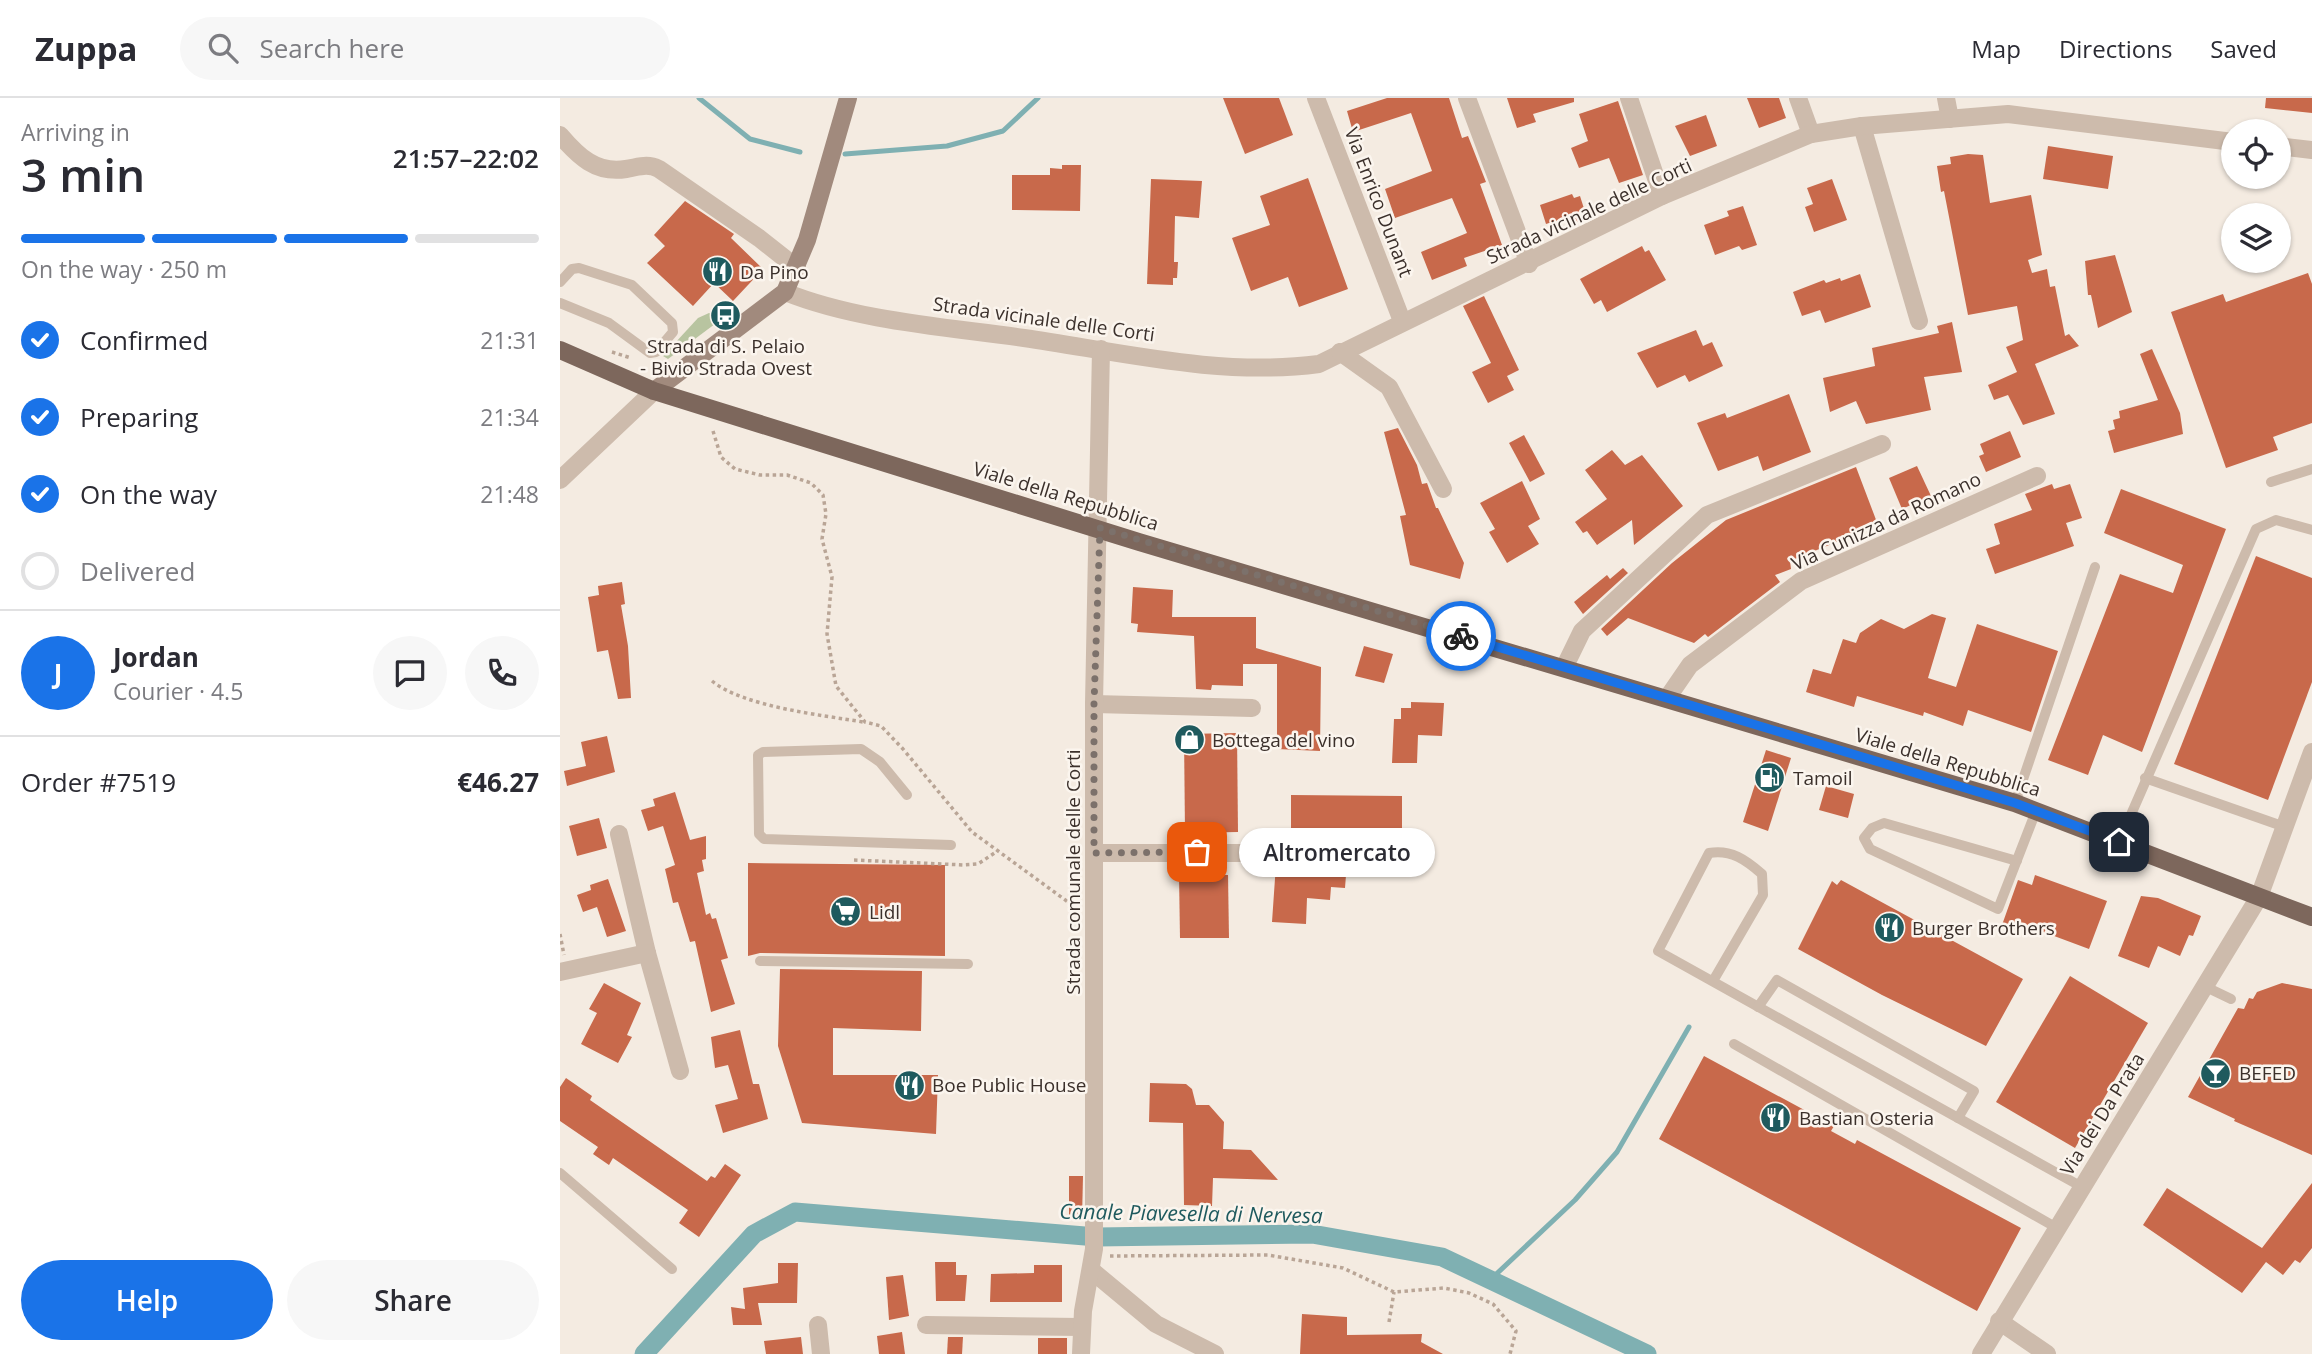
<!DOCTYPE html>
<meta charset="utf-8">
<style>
body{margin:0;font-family:"Open Sans",sans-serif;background:#f7f7f7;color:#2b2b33;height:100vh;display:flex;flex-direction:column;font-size:26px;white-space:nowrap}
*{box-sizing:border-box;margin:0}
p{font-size:23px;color:#7c7c81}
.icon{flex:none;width:38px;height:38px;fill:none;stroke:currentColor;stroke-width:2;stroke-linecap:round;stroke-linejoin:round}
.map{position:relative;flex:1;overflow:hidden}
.details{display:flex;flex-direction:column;background:#fff;width:560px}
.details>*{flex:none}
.tools{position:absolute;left:1661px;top:21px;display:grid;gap:14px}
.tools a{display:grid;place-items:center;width:70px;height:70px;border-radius:50%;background:#fff;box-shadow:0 2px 5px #0004;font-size:35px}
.pin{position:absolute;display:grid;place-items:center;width:60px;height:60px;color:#fff;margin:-30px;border-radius:14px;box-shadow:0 4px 10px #0006}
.courier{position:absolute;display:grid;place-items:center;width:70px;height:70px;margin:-35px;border:5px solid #1a73e8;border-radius:50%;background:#fff;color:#222;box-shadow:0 2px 9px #0007}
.bubble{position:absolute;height:49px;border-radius:24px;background:#fff;box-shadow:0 2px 5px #0004;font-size:23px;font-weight:600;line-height:49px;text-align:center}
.overview em{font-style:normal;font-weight:600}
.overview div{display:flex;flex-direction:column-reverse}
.overview{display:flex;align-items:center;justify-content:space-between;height:119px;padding:0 21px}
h1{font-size:46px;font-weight:600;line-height:52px}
.bar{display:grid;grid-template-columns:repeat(4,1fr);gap:10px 7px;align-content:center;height:84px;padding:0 21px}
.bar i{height:9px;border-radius:5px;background:#e1e1e2}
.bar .selected{background:#1a73e8}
.bar p{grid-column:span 4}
.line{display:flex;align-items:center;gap:18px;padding:0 21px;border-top:2px solid #e1e1e2}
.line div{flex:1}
.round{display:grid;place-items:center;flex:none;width:74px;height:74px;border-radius:37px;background:#f7f7f7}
ol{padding:0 21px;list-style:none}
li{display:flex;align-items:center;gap:21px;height:77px}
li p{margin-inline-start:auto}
li .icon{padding:7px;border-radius:50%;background:#1a73e8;color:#fff;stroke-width:4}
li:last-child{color:#7c7c81}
li i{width:38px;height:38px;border:4px solid #e1e1e2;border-radius:50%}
.action{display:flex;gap:14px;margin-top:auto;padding:14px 21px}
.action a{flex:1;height:80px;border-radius:42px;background:#1a73e8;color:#fff;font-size:28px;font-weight:600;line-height:80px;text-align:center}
.action a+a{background:#f7f7f7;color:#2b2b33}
header{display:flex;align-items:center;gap:42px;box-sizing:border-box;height:98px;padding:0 35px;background:#fff;border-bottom:2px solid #e1e1e2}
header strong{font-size:33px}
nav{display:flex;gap:38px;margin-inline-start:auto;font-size:24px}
.search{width:490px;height:63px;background:#f7f7f7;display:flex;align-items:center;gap:18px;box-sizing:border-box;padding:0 24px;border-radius:38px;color:#7c7c81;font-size:26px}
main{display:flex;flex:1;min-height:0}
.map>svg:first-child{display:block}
.green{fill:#b8c4a0}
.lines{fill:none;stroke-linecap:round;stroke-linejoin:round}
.stream{stroke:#7fb0b2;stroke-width:5}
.canal{stroke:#7fb0b2;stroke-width:19}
.building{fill:#c8694b}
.path{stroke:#b9a596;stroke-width:3.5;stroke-dasharray:3.5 3.5;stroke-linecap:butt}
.service{stroke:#cdbbac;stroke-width:10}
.minor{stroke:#cdbbac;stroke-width:18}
.tertiary{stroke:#cdbbac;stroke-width:18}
.secondary{stroke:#a18a7d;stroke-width:18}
.primary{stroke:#7d675c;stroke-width:18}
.done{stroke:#7c716b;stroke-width:7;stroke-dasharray:0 12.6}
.route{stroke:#1a73e8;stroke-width:9}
.labels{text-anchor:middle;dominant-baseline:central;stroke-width:5;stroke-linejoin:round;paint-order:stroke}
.street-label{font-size:19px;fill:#3b302b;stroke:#fbf5ee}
.poi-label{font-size:19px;fill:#3b302b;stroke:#fbf5ee;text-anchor:start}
.water-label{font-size:21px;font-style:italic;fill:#1f5a5e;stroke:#fbf5ee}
</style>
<header>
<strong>Zuppa</strong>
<div class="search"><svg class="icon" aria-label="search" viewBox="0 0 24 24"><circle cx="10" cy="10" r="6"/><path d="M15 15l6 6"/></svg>Search here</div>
<nav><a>Map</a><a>Directions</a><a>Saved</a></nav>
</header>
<main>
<section class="details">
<div class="overview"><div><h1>3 min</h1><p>Arriving in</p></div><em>21:57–22:02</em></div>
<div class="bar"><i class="selected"></i><i class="selected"></i><i class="selected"></i><i></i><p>On the way · 250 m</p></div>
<ol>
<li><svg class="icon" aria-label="check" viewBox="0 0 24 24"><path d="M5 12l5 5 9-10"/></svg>Confirmed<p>21:31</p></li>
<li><svg class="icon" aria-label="check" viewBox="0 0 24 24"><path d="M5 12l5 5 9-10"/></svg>Preparing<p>21:34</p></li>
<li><svg class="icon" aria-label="check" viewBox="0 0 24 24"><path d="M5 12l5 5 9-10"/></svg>On the way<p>21:48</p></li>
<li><i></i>Delivered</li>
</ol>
<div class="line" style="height:126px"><b class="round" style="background:#1a73e8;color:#fff">J</b><div><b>Jordan</b><p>Courier · 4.5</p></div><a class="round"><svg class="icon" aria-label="chat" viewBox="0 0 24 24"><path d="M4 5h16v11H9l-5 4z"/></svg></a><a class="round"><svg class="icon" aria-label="phone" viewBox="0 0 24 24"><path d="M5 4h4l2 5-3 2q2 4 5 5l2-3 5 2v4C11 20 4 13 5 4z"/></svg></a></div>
<div class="line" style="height:91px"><div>Order #7519</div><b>€46.27</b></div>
<div class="action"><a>Help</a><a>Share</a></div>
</section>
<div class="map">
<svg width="1752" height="1256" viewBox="0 0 1752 1256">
<rect width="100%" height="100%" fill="#f4ebe1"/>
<polygon class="green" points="149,215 163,220 108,261 103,258 138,220"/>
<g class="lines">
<g class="stream">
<polyline points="139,0 190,41 240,54"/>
<polyline points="285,56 387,48 443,33 478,0"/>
<polyline points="930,1182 1015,1102 1057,1054 1129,929"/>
</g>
<polyline class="canal" points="84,1256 194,1136 235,1114 537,1139 752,1136 882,1159 1087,1256"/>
</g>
<g class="building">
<polygon points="663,0 719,0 733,37 685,56"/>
<polygon points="827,0 889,0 902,40 908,38 926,84 920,86 942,147 904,160 907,168 872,182 861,154 907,135 892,100 835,120 825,91 872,73 851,15 793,34 787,13"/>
<polygon points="947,0 1014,0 1014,4 973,16 976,24 957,30"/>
<polygon points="1187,0 1219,0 1226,20 1199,30"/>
<polygon points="1706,0 1752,0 1752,15 1705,10"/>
<polygon points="1058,3 1083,77 1059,85 1049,60 1019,70 1011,50 1028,43 1019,16"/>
<polygon points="1146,17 1157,48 1130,58 1115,28"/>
<polygon points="1488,48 1553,58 1548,91 1483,81"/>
<polygon points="1408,56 1423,57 1430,105 1471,97 1482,157 1468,162 1472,175 1487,171 1490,189 1495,188 1505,238 1509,236 1519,248 1475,266 1495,316 1463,327 1448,297 1434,302 1428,287 1457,274 1446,249 1463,242 1457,208 1408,217 1384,93 1381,94 1377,68 1391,66 1390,59"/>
<polygon points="502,67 521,67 520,113 452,112 452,77 490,77 490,70 502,71"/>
<polygon points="748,80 788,191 739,209 728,179 691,193 672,140 710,127 700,98"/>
<polygon points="591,81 642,83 639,120 615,118 614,164 618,164 617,180 613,180 613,187 587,186"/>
<polygon points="1272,81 1287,122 1254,134 1245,109 1253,106 1247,90"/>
<polygon points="1012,96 1014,100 1020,98 1027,120 1013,125 1011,118 986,126 980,107"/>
<polygon points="125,103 174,136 171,140 203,171 173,203 154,185 133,208 87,165 105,148 94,137"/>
<polygon points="1183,108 1197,147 1182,152 1179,148 1155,157 1144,127 1169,118 1167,113"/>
<polygon points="1082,148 1085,154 1089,152 1106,182 1047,214 1041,202 1034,206 1020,181"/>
<polygon points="1555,157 1572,214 1538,230 1531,197 1528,197 1525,163"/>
<polygon points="1748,175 1752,186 1752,325 1713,339 1718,352 1666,370 1611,214 1663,196 1666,204"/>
<polygon points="1300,176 1311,209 1265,225 1260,212 1242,218 1233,194 1264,182 1266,185 1280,180 1281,183"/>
<polygon points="924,198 959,272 947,278 954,292 928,305 912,274 931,265 903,208"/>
<polygon points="1392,224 1402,274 1364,279 1371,312 1306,326 1296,303 1270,314 1263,280 1315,268 1312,250 1379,235 1377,228"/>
<polygon points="1136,232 1143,248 1152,244 1163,268 1129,284 1125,277 1097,290 1077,255"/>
<polygon points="1592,251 1620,315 1623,336 1554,355 1548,333 1555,331 1553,322 1560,320 1559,313 1598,302 1580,256"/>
<polygon points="1229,296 1251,354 1203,373 1198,358 1158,373 1137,325 1165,315 1167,320"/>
<polygon points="838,330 857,367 862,386 867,385 876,410 878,410 904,465 900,481 850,467 840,418 846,417 824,334"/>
<polygon points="1450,333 1461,359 1426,374 1419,358 1424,356 1420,346"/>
<polygon points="964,337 985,376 970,384 949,345"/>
<polygon points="1052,352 1065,367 1082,357 1123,408 1074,447 1072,422 1037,447 1027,433 1023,435 1015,424 1047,401 1025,372"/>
<polygon points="1357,368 1371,398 1342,411 1329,380"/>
<polygon points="1296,369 1318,427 1230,463 1231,471 1215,477 1220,484 1148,539 1145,536 1134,545 1068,520 1047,538 1041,531 1112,465 1166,422"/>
<polygon points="962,383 980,421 968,428 979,446 947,465 929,434 935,431 920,405"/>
<polygon points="1492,386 1494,391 1510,386 1522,420 1506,425 1514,448 1435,476 1426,451 1440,446 1434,426 1472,412 1465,396"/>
<polygon points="1561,391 1666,431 1582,654 1543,637 1528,677 1488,662 1560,476 1613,495 1623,467 1544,435"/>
<polygon points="1696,458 1752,480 1752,584 1708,702 1614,666"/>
<polygon points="1063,470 1068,475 1023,516 1014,504 1047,477 1050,481"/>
<polygon points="62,484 65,506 61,507 68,548 71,600 58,601 48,552 37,554 28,499 39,497 38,488"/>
<polygon points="573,489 613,492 612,519 696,519 696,550 761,569 760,653 717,651 717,566 683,566 683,588 652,587 651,592 636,591 634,538 577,534 578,526 571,525"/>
<polygon points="1372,516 1386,520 1368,580 1396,589 1417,526 1498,553 1471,634 1408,612 1403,628 1364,614 1363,618 1297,598 1294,609 1246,594 1253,571 1271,576 1283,541 1296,545 1300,535 1321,521 1344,531"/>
<polygon points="804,548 833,556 824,585 795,578"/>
<polygon points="851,604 884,605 882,638 858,637 857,665 832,665 834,621 841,621 841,610 851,610"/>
<polygon points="677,635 678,734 625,735 624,636"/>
<polygon points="47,638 55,674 7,688 4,673 26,668 21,644"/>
<polygon points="1206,652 1231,660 1208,733 1183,724"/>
<polygon points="1266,688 1294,696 1288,720 1259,712"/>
<polygon points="115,694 130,742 146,738 146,761 142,762 144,773 137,775 146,817 150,815 152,821 156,820 168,860 161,862 175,906 151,914 135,843 130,844 118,804 113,805 105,771 115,767 103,728 88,733 81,712 95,708 93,701"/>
<polygon points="731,697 842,698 842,733 776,737 776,734 731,734"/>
<polygon points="39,720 47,750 17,758 9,728"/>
<polygon points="744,761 787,764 785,790 771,789 770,802 747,800 746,826 712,824 716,766 744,768"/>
<polygon points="188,765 385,767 385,858 200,855 188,858"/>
<polygon points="619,777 668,777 669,840 620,840"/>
<polygon points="1475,777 1547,803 1529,851 1459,825 1456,832 1442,827 1458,782 1472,787"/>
<polygon points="48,781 66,833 47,839 37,809 23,814 17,797 31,792 30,787"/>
<polygon points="1281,782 1463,881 1426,948 1322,897 1238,851 1272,783 1277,787"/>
<polygon points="1581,798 1598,800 1641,818 1633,838 1629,837 1620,858 1598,848 1589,870 1558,858"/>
<polygon points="220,871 362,873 361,933 273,930 273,977 378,977 376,1036 242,1025 218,948"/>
<polygon points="1510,878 1588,925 1515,1050 1436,1004"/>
<polygon points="44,885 81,905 67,937 72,939 58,965 21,946 37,915 29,911"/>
<polygon points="1722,885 1752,891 1752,1057 1674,1023 1675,1021 1628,999 1678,910 1684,911 1689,900 1693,901 1697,894"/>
<polygon points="180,932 193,986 199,986 208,1021 163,1035 155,1007 178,1001 168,967 155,970 151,939"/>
<polygon points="1144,958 1274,1028 1271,1033 1295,1046 1297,1042 1461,1130 1417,1213 1099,1041"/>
<polygon points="6,980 32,998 30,1002 147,1083 151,1078 155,1080 165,1066 181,1077 139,1139 119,1125 128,1112 53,1060 49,1067 33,1056 38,1049 0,1023 0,989"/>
<polygon points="590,985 626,986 632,991 636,1007 649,1007 664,1024 663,1051 691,1052 718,1082 653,1080 652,1108 624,1107 623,1025 589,1024"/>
<polygon points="509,1078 523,1078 522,1121 509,1121"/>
<polygon points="1752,1085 1752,1150 1740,1165 1735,1162 1723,1177 1706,1164 1682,1195 1583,1127 1607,1090 1702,1150"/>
<polygon points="375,1164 396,1164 396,1177 407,1177 405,1203 376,1203"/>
<polygon points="218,1165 238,1165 237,1205 198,1205 202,1227 173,1227 171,1209 185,1211 183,1190 218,1185"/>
<polygon points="474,1167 502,1167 502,1204 430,1204 431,1176 474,1175"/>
<polygon points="343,1177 349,1218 329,1222 326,1179"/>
<polygon points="742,1216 787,1219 787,1237 862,1236 861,1244 883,1256 740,1256"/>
<polygon points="342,1234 345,1256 319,1256 317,1238"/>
<polygon points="241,1239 243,1256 206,1256 204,1243"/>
<polygon points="388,1239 403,1239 402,1256 387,1256"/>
<rect x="478" y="1240" width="29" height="16"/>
</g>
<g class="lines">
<g class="path">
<polyline points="52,254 71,260"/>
<polyline points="153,333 161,359 175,371 200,377 227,377 251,385 263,397 266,416 262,441 272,479 267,536 276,588 305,624 321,628 343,651 412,734 508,804 517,816"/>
<polyline points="554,412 585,422"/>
<path d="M152,583C184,609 262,617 303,624"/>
<polyline points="294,762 404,767 418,766 436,754"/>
<polyline points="0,836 4,857"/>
<polyline points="550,1158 708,1157 783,1170 834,1194 884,1190 909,1195 933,1206 956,1233 950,1256"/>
<polyline points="829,1224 834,1194"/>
</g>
<g class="service">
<polyline points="0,184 12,171 19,170 72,187 112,225 113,234 96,254 90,255 49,225 0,205"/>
<polyline points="1711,384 1752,371"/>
<polyline points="1585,680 1725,729"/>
<polyline points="347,697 320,664 301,651 203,654 198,657 199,736 204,741 391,747"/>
<polyline points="1455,705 1535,469"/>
<polyline points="1559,744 1696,431 1716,422 1752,432"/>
<polyline points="1457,763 1324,725 1312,730 1304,740 1310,751 1438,811 1476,713"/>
<polyline points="200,863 408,866"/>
<path d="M1153,883L1203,797L1202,776C1186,762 1171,751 1149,755L1098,853L1522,1089"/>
<polyline points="1646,889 1671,901"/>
<polyline points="1198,909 1217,882 1414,993 1398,1020"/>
<polyline points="1174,946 1497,1130"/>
<polyline points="0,1075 112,1171"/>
</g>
<g class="minor">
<polyline points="756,0 842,223"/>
<polyline points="907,0 969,166"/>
<polyline points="1069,0 1102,98"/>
<polyline points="1238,0 1251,36"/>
<polyline points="1386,0 1390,21"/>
<polyline points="1302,28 1359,223"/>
<path d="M0,37C18,58 36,76 66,71C79,69 87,65 99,71L199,140L237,170"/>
<polyline points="1718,48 1752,52"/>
<path d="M225,194C297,223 387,229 464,240C560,254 661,279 759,266L1102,98L1251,36L1302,28L1448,16L1673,44"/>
<polyline points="780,254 829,289 883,391"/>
<polyline points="1005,568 1022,533 1147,417 1322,346"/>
<polyline points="1108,599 1130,567 1241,483 1477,378"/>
<polyline points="534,606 692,610"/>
<polyline points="59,736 87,855 120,973"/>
<polyline points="534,755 691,755"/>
<polyline points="0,874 87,855"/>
<polyline points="531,1172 596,1226 655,1256"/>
<polyline points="1439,1223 1487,1256"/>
<polyline points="258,1227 261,1256"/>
<polyline points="366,1227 521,1229"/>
<polyline points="521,1256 523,1213 534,1151 534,606 541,251"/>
<polyline points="1421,1256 1699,799 1752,654"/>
</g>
<polyline class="tertiary" points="0,382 94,293"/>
<polyline class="secondary" points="94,293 225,194 247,142 288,0"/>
<polyline class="primary" points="0,252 94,293 579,444 1455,705 1752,819"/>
</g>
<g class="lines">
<polyline class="done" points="637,754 534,755 534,606 540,430 901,538"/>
<polyline class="route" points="901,538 1455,705 1559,744"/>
</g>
<defs>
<symbol id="restaurant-disc" viewBox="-11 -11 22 22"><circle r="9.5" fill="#1f5a5e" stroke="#fbf5ee"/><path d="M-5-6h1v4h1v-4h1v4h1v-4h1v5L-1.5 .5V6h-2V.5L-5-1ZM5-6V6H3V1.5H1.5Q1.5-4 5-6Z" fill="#fff"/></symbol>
<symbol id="bus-disc" viewBox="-11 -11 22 22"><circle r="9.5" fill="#1f5a5e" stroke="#fbf5ee"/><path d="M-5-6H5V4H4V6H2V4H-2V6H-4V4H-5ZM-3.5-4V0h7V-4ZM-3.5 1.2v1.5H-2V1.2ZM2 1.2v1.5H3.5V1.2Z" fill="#fff"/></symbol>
<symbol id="shop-disc" viewBox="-11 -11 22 22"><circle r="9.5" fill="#1f5a5e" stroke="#fbf5ee"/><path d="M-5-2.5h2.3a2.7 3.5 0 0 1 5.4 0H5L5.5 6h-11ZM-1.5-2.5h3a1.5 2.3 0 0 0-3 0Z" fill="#fff"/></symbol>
<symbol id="fuel-disc" viewBox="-11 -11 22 22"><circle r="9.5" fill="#1f5a5e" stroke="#fbf5ee"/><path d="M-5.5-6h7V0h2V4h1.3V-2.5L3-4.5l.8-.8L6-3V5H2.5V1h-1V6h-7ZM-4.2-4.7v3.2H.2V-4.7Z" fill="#fff"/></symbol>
<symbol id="supermarket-disc" viewBox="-11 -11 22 22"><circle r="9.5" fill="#1f5a5e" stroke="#fbf5ee"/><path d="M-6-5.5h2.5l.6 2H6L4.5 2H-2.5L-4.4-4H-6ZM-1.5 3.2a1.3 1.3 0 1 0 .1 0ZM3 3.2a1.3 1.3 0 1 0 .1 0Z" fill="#fff"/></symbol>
<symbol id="bar-disc" viewBox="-11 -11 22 22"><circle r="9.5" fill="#1f5a5e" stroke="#fbf5ee"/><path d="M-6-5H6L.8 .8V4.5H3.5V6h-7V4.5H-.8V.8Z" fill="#fff"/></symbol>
</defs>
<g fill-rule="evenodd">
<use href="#restaurant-disc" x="140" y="156" width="35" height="35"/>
<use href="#bus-disc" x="148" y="200" width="35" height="35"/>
<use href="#shop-disc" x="612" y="624" width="35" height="35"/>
<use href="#fuel-disc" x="1192" y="662" width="35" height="35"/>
<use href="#supermarket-disc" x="268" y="796" width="35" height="35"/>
<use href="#restaurant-disc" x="1312" y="812" width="35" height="35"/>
<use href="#bar-disc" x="1638" y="958" width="35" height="35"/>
<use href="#restaurant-disc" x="332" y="970" width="35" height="35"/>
<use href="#restaurant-disc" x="1198" y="1002" width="35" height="35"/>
</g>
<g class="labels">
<g class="street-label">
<text transform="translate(819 104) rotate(69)">Via Enrico Dunant</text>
<text transform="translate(1029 113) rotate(-25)">Strada vicinale delle Corti</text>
<text transform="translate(484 221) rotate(8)">Strada vicinale delle Corti</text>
<text transform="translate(506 398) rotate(17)">Viale della Repubblica</text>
<text transform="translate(1326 423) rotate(-25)">Via Cunizza da Romano</text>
<text transform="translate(1388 664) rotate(17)">Viale della Repubblica</text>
<text transform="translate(513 774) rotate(-90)">Strada comunale delle Corti</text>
<text transform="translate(1542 1016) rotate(-58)">Via dei Da Prata</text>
</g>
<g class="poi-label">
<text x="180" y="174">Da Pino</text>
<text x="166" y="248" text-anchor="middle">Strada di S. Pelaio<tspan x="166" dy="22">- Bivio Strada Ovest</tspan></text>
<text x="652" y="642">Bottega del vino</text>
<text x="1233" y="680">Tamoil</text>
<text x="309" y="814">Lidl</text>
<text x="1352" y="830">Burger Brothers</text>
<text x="1679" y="975">BEFED</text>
<text x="372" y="987">Boe Public House</text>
<text x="1239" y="1020">Bastian Osteria</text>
</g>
<g class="water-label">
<text transform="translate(631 1115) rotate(1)">Canale Piavesella di Nervesa</text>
</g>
</g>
</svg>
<div class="tools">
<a><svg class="icon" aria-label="locate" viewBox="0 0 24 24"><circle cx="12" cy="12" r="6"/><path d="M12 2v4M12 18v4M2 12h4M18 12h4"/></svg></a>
<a><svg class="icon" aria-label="layers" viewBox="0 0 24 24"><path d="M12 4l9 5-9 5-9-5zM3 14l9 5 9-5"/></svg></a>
</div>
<div class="pin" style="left:637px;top:754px;background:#ea580c"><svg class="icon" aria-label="bag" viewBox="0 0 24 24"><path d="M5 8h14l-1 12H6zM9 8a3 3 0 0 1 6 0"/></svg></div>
<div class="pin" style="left:1559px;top:744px;background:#1f2937"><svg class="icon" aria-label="home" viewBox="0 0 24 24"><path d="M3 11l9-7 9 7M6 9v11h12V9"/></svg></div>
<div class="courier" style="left:901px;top:538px"><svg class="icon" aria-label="bike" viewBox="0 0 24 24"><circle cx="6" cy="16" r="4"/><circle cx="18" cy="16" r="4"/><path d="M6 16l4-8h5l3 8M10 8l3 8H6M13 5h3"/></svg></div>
<div class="bubble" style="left:679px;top:730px;width:196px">Altromercato</div>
</div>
</main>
